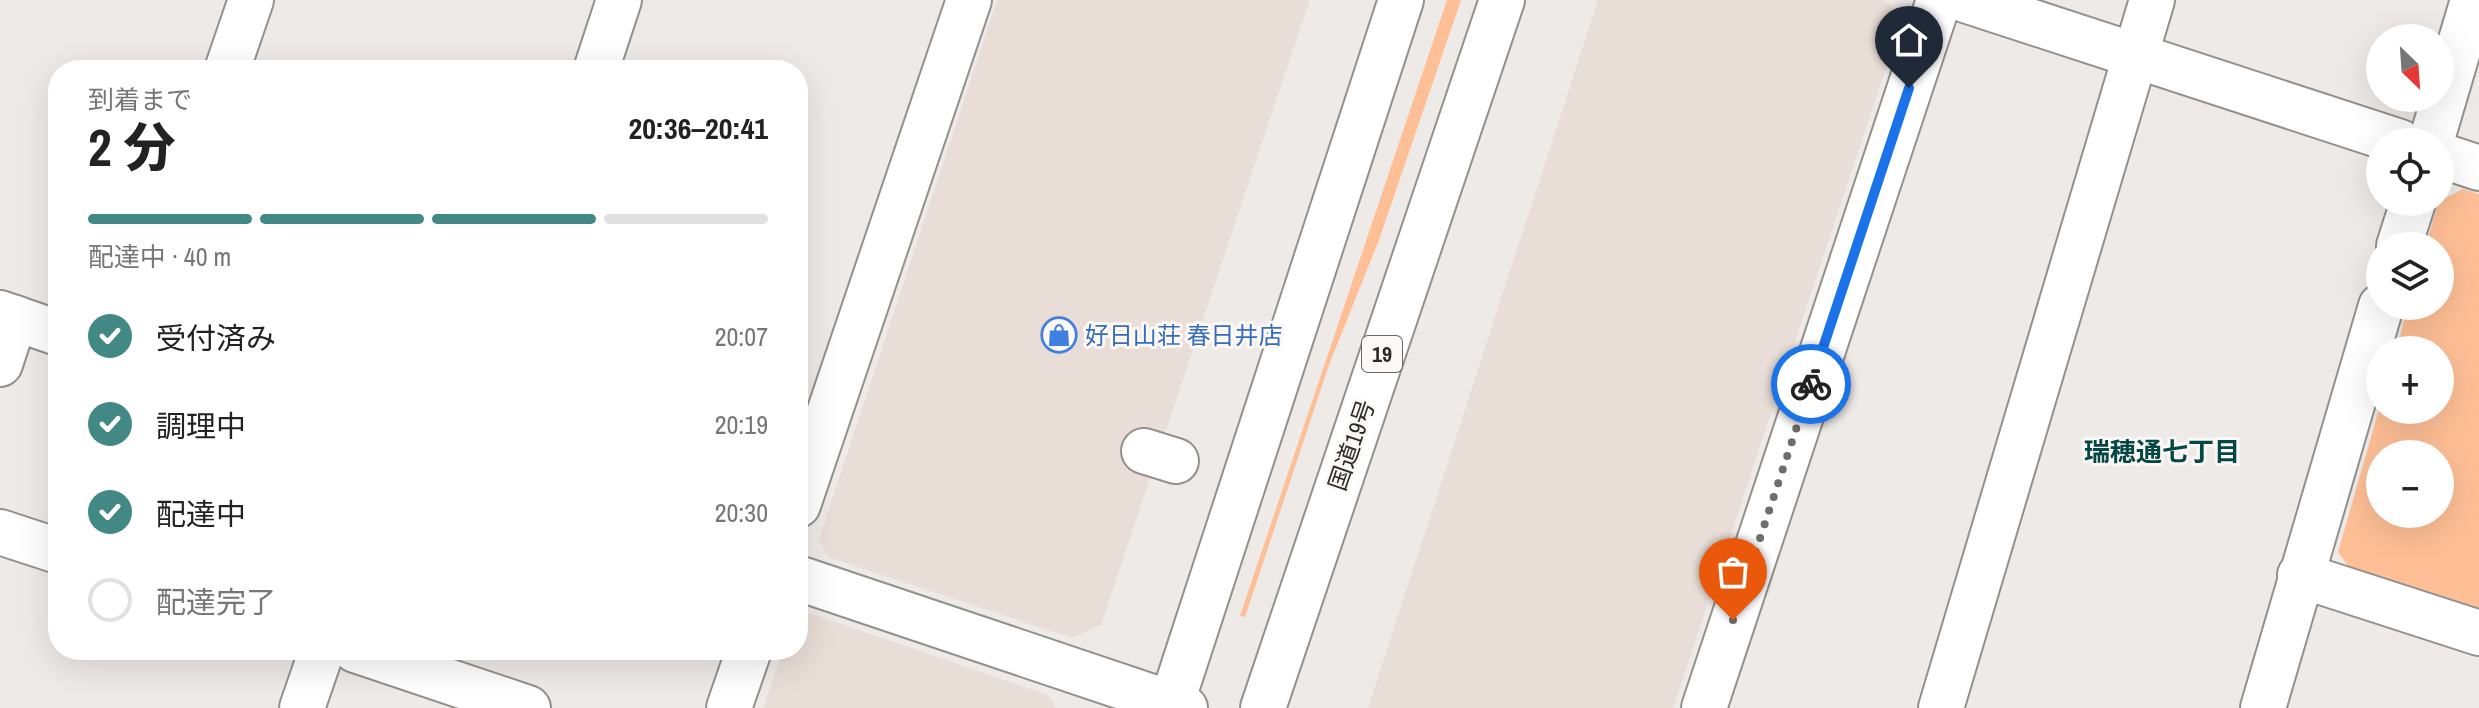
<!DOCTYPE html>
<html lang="ja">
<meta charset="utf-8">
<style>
body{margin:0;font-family:"Archivo Narrow","Noto Sans JP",sans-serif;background:#f6f6f6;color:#222;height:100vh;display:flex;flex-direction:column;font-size:30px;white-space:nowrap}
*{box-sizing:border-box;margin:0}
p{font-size:26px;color:#767676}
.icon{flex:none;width:44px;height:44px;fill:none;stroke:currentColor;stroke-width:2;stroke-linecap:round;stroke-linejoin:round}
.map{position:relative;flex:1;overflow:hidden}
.panel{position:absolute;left:48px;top:60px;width:760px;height:600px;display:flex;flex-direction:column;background:#fff;border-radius:32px;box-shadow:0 8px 32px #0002}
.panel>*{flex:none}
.needle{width:52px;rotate:155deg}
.fabs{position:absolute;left:2366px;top:24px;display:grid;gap:16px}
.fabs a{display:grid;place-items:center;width:88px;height:88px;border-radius:50%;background:#fff;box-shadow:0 8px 32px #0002;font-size:40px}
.pin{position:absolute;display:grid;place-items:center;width:68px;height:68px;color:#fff;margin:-82px -34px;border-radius:50% 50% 50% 0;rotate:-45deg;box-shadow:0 0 8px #0007}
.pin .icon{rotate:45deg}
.courier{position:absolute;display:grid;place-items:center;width:80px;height:80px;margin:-40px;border:6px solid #1a73e8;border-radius:50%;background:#fff;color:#222;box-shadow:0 2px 10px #0007}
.headline em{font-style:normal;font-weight:800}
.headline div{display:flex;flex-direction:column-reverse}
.headline{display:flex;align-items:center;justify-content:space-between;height:136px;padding:0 40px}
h1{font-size:52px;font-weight:800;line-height:60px}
.bar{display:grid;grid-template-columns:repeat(4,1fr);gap:12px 8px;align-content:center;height:96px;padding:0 40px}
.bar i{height:10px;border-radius:6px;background:#e0e0e0}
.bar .active{background:#428986}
.bar p{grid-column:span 4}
ol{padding:0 40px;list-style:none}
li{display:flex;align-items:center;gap:24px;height:88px}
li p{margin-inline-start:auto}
li .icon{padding:8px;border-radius:50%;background:#428986;color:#fff;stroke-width:4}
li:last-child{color:#767676}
li i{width:44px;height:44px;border:4px solid #e0e0e0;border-radius:50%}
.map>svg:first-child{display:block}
.built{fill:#e9ded7}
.green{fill:#febf96;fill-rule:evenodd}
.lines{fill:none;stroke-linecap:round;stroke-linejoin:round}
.minor-casing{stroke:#93908d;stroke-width:48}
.highway-casing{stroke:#93908d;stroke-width:48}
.minor{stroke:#fff;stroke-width:44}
.highway{stroke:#fff;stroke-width:44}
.done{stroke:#706e6c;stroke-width:8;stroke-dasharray:0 14.4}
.route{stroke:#1a73e8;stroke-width:10}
.labels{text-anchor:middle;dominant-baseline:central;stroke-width:6;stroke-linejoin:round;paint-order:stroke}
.shield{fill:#fcf8f5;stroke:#6a6867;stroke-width:2}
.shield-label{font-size:22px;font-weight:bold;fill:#2c2b2a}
.shop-label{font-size:24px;fill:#366cbe;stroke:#fcf8f5;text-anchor:start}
.street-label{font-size:24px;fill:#2c2b2a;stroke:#fcf8f5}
.neighbourhood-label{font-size:26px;font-weight:bold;fill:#054745;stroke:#fcf8f5}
</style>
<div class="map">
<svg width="2479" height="708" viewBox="0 0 2479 708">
<rect width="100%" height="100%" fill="#eeeae8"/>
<g class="built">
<polygon points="997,0 1310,0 1101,625 1072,638 828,557 819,539"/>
<polygon points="1598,0 1881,0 1890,3 1900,26 1673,708 1368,708"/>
<polygon points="810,613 1048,695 1056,708 763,708 783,650 798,650 798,619"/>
</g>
<g class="green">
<polygon points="1447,0 1461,0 1379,240 1329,365 1245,617 1240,616"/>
<path d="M2463,189L2479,194V610L2351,570L2338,552L2380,406V410H2440V350H2396L2408,306H2440V246H2426L2438,202ZM2380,454H2440V514H2380Z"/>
</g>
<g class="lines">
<defs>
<g id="minor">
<polyline points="1965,0 2400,142"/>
<polyline points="227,70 251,0"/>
<polyline points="596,70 619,0"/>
<polyline points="2431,142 2473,0"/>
<polyline points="2440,155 2479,168"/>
<polyline points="2399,246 2413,202"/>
<polyline points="0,313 58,333"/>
<polyline points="0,364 15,318"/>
<polyline points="1144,451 1176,461"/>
<polyline points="798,505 969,0"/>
<polyline points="0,532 58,551"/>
<polyline points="2300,575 2479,633"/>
<polyline points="798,578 1185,708"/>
<polyline points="355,650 528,708"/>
<polyline points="302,708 322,650"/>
<polyline points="729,708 749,650"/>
<polyline points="1704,708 1939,0"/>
<polyline points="1941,708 2152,0"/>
<polyline points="2263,708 2381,306"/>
</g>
<g id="highway">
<polyline points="1170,708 1401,0"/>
<polyline points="1263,708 1502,0"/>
</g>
</defs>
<use href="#minor" class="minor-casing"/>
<use href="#highway" class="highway-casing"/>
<use href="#minor" class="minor"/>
<use href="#highway" class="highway"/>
</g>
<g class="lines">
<polyline class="done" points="1733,620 1811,384"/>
<polyline class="route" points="1811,384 1909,88"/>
</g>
<defs>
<symbol id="shop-ring" viewBox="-11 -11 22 22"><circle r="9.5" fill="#fcf8f5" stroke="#3f7fe0" stroke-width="1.5"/><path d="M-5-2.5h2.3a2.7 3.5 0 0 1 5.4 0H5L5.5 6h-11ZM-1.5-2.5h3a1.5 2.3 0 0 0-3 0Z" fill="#3f7fe0"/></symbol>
</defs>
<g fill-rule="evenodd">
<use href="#shop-ring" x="1039" y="315" width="40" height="40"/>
</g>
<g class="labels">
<rect class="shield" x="1362" y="336" width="40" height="36" rx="6"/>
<g class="shield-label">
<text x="1382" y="354">19</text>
</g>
<g class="shop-label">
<text x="1085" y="335">好日山荘 春日井店</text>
</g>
<g class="street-label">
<text transform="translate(1351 445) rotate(-71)">国道19号</text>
</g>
<g class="neighbourhood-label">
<text x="2162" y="451">瑞穂通七丁目</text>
</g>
</g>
</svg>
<div class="fabs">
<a><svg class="needle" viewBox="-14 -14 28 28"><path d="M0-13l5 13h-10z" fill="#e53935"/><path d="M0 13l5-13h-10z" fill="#767676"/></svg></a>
<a><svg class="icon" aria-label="locate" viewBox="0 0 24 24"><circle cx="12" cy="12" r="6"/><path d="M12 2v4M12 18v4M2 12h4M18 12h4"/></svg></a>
<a><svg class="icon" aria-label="layers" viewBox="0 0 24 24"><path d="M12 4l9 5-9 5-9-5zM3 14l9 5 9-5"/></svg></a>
<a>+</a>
<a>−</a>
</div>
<div class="pin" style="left:1733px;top:620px;background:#ea580c"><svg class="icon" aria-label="bag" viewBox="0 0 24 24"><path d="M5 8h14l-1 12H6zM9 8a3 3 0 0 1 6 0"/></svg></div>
<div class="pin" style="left:1909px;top:88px;background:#1f2937"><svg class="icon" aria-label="home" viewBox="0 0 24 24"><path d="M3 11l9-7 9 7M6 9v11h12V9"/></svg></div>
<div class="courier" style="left:1811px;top:384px"><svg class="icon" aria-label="bike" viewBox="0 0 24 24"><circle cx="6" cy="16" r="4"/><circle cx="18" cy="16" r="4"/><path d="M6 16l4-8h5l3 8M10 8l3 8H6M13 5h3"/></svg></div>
<section class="panel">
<div class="headline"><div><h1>2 分</h1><p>到着まで</p></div><em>20:36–20:41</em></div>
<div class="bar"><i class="active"></i><i class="active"></i><i class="active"></i><i></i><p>配達中 · 40 m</p></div>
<ol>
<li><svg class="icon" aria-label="check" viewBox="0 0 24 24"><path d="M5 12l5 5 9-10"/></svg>受付済み<p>20:07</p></li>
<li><svg class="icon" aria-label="check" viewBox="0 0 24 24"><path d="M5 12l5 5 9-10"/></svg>調理中<p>20:19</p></li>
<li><svg class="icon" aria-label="check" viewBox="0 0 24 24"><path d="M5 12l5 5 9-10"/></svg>配達中<p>20:30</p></li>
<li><i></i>配達完了</li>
</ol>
</section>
</div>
